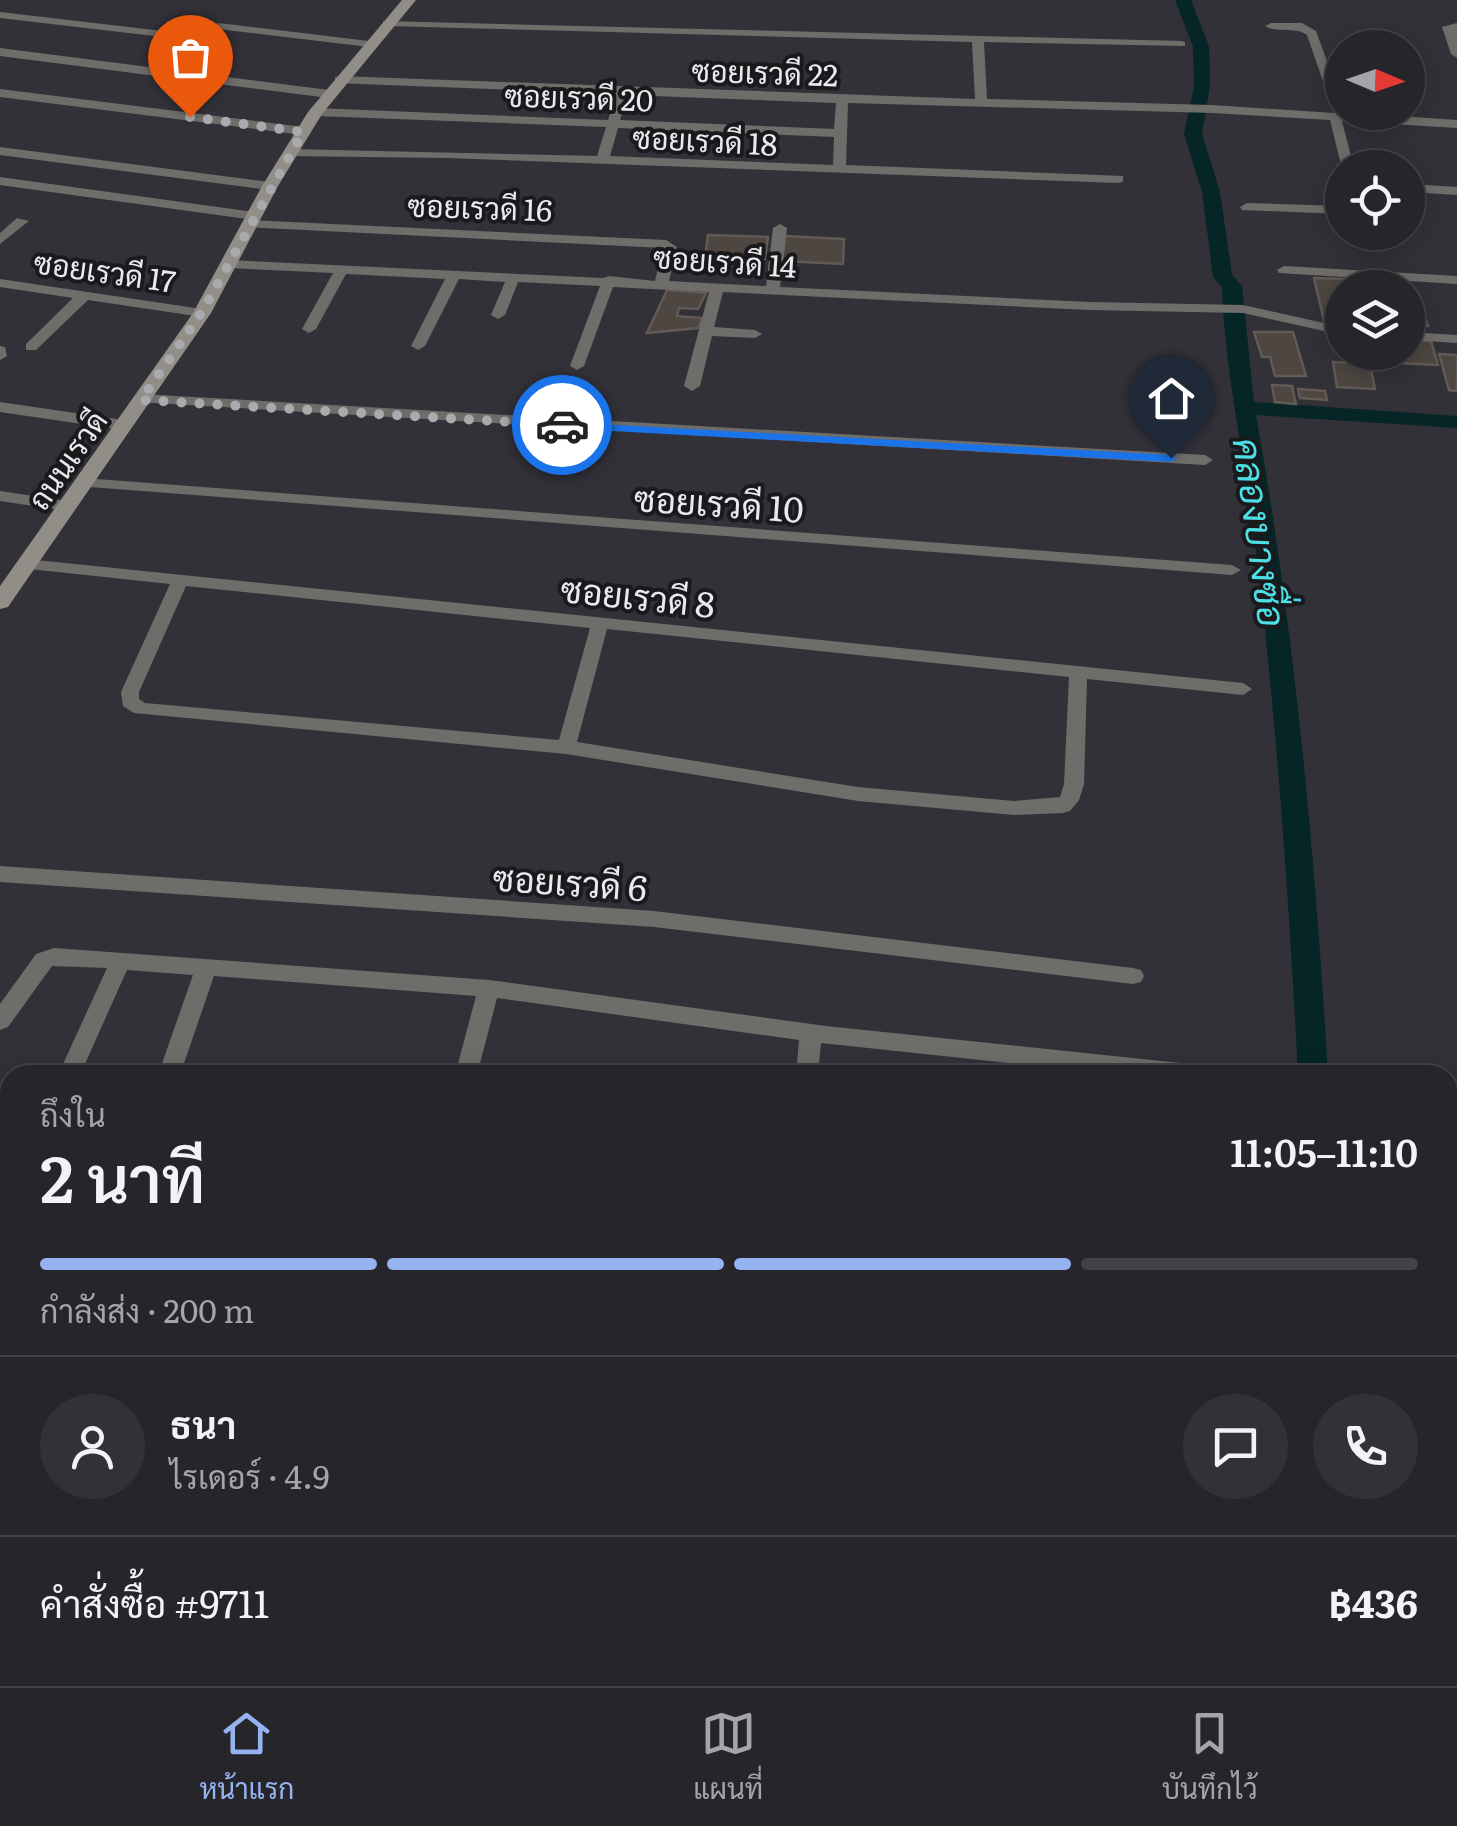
<!DOCTYPE html>
<html lang="th">
<meta charset="utf-8">
<style>
body{margin:0;font-family:Literata,Sarabun,serif;background:#323136;color:#f1f3f6;height:100vh;display:flex;flex-direction:column;font-size:38px;white-space:nowrap}
*{box-sizing:border-box;margin:0}
p{font-size:32px;color:#a4a5a8}
.icon{flex:none;width:55px;height:55px;fill:none;stroke:currentColor;stroke-width:2;stroke-linecap:round;stroke-linejoin:round}
.map{position:relative;flex:1;overflow:hidden}
.sheet{position:absolute;left:0px;top:1065px;width:1458px;height:622px;display:flex;flex-direction:column;background:#26252a;border-radius:30px 30px 0 0;box-shadow:0 5px 25px #0003,0 0 0 2px #424247}
.sheet>*{flex:none}
.needle{width:65px;rotate:92deg}
.controls{position:absolute;left:1325px;top:30px;display:grid;gap:20px}
.controls a{display:grid;place-items:center;width:100px;height:100px;border-radius:50%;background:#26252a;box-shadow:0 5px 25px #0003,0 0 0 2px #424247;font-size:50px}
.pin{position:absolute;display:grid;place-items:center;width:85px;height:85px;color:#fff;margin:-102px -42px;border-radius:50% 50% 50% 0;rotate:-45deg;box-shadow:0 0 10px #0007}
.pin .icon{rotate:45deg}
.courier{position:absolute;display:grid;place-items:center;width:100px;height:100px;margin:-50px;border:8px solid #1a73e8;border-radius:50%;background:#fff;color:#222;box-shadow:0 2px 12px #0007}
.headline em{font-style:normal;font-weight:600}
.headline div{display:flex;flex-direction:column-reverse}
.headline{display:flex;align-items:center;justify-content:space-between;height:170px;padding:0 40px}
h1{font-size:65px;font-weight:600;line-height:75px}
.bar{display:grid;grid-template-columns:repeat(4,1fr);gap:15px 10px;align-content:center;height:120px;padding:0 40px}
.bar i{height:12px;border-radius:8px;background:#424247}
.bar .on{background:#95b2f1}
.bar p{grid-column:span 4}
.line{display:flex;align-items:center;gap:25px;padding:0 40px;border-top:2px solid #424247}
.line div{flex:1}
.round{display:grid;place-items:center;flex:none;width:105px;height:105px;border-radius:52px;background:#323136}
.tab-bar{display:flex;justify-content:space-around;align-items:center;height:140px;border-top:2px solid #424247;background:#26252a;font-size:28px;color:#a4a5a8}
.tab-bar a{display:grid;justify-items:center;gap:5px}
.tab-bar .on{color:#95b2f1}
.map>svg:first-child{display:block}
.lines{fill:none;stroke-linecap:round;stroke-linejoin:round}
.canal{fill:#052526;fill-rule:evenodd}
.building{fill:#4d4641;stroke:#615a55;stroke-width:2.5}
.street{fill:#6f6d6a;fill-rule:evenodd}
.secondary{fill:#918e88;fill-rule:evenodd}
.route{fill:#1a73e8}
.done{stroke:#aaa9ae;stroke-width:10;stroke-dasharray:0 18}
.labels{text-anchor:middle;dominant-baseline:central;stroke-width:8;stroke-linejoin:round;paint-order:stroke}
.far-street-label{font-size:30px;fill:#eaeaee;stroke:#1a191c}
.street-label{font-size:35px;fill:#eaeaee;stroke:#1a191c}
.water-label{font-size:38px;font-style:italic;fill:#4cdfe5;stroke:#1a191c}
</style>
<div class="map">
<svg width="1457" height="1686" viewBox="0 0 1457 1686">
<rect width="100%" height="100%" fill="#323138"/>
<g class="lines">
<g class="canal">
<path d="M1175,0H1191L1209,47L1210,86L1202,134L1220,192L1232,275L1242,286L1254,402L1457,416V428L1256,415C1295,633 1315,854 1328,1075H1298C1289,900 1277,725 1256,551C1246,461 1225,377 1222,287L1213,277L1202,192L1184,134L1194,86L1193,47Z"/>
<polygon points="1331,1678 1371,1678 1372,1686 1332,1686"/>
</g>
</g>
<g class="building">
<polygon points="708,235 768,237 765,259 705,257"/>
<polygon points="785,236 844,239 843,264 782,261"/>
<polygon points="1314,278 1376,280 1379,288 1342,288 1342,322 1324,321"/>
<polygon points="667,290 706,293 698,309 679,308 677,316 702,318 698,328 647,333"/>
<polygon points="1408,306 1421,307 1428,326 1408,325"/>
<polygon points="1254,332 1293,332 1306,376 1275,376 1270,357 1262,357"/>
<polygon points="1408,340 1431,341 1438,365 1396,363 1393,352 1408,352"/>
<polygon points="1439,354 1457,355 1457,391 1449,390"/>
<polygon points="1333,362 1370,364 1375,389 1337,387"/>
<polygon points="1272,385 1292,386 1296,404 1275,402"/>
<polygon points="1298,389 1325,391 1327,400 1300,398"/>
<polygon points="10,1146 10,1287 0,1310 0,1168"/>
<polygon points="0,1520 10,1521 10,1673 0,1672"/>
<polygon points="542,1678 713,1678 711,1686 540,1686"/>
<polygon points="757,1678 835,1678 834,1686 756,1686"/>
</g>
<g class="lines">
<g class="street">
<polygon points="0,12 180,33 218,23 369,41 375,44 369,47 218,29 180,39 0,18"/>
<path d="M383,21L1181,41L1185,42V46L984,42L987,99L1212,105L1334,113L1307,35C1294,26 1278,34 1265,26L1271,23H1302L1316,31L1342,103V112L1457,120V128L1342,121L1354,168L1342,169L1330,120L1212,113L848,103L846,165L1123,176V182L1118,183L447,158L285,156L284,153L290,149L597,156L606,127L316,116L310,112L316,108L608,120L616,94L335,83V77L339,76L975,99L972,42L387,26L383,25ZM628,95L836,103L834,129L620,120ZM618,128L834,137L833,165L610,156Z"/>
<polygon points="1457,23 1457,58 1451,54 1442,27"/>
<polygon points="0,48 329,90 335,94 329,98 0,56"/>
<polygon points="0,89 303,127 309,131 303,135 0,97"/>
<polygon points="0,147 270,182 277,186 270,190 0,155"/>
<polygon points="0,177 254,212 261,216 254,220 0,185"/>
<polygon points="1408,184 1457,187 1457,195 1408,192"/>
<polygon points="1247,203 1342,206 1342,214 1242,210 1240,207"/>
<polygon points="17,218 29,221 0,244 0,233"/>
<polygon points="249,220 666,240 677,247 669,281 766,286 773,228 780,224 787,228 780,287 1089,302 1243,305 1342,327 1342,335 1243,313 1089,310 723,292 714,327 755,330 762,334 755,338 712,336 700,386 692,391 684,386 709,292 613,287 584,366 577,370 570,366 600,286 518,282 505,315 498,319 491,315 505,282 459,279 425,346 418,350 411,346 445,279 346,274 316,329 309,333 302,329 333,273 228,268 221,264 228,260 603,278 609,276 655,281 663,248 244,227 242,224"/>
<polygon points="1284,266 1457,276 1457,284 1279,273 1277,270"/>
<polygon points="0,279 202,309 209,313 202,317 88,300 36,350 26,350 26,344 73,298 0,287"/>
<polygon points="1408,332 1457,335 1457,343 1408,340"/>
<polygon points="0,346 5,347 7,356 0,360"/>
<polygon points="141,394 1205,455 1213,460 1205,465 136,402 136,396"/>
<polygon points="0,402 123,420 131,425 123,430 0,412"/>
<polygon points="83,478 1232,565 1241,570 1232,575 77,486 75,483"/>
<polygon points="0,491 67,501 75,506 67,511 0,501"/>
<path d="M26,559L1243,683L1252,689L1243,695L1087,679L1084,784L1079,800L1070,811L1063,813L1014,815L858,801L566,754L134,713L123,706L121,692L170,584L20,568L17,564ZM186,586L590,628L559,740L145,703L139,699V692ZM607,629L1069,677L1064,784L1060,797L1014,801L858,787L577,742Z"/>
<polygon points="0,866 654,911 1133,968 1141,970 1144,976 1141,982 1133,984 654,927 0,882"/>
<polygon points="54,948 489,980 826,1026 1209,1066 1217,1068 1220,1075 1122,1075 821,1043 818,1075 796,1075 799,1040 497,998 477,1075 455,1075 476,996 214,976 180,1075 158,1075 193,975 127,970 80,1075 58,1075 107,968 52,966 8,1027 0,1030 0,1004 36,954"/>
<polygon points="0,1327 10,1328 10,1352 0,1351"/>
<polygon points="1014,1678 1042,1678 1041,1686 1013,1686"/>
</g>
<polygon class="secondary" points="402,0 416,0 322,114 278,186 211,313 8,607 0,609 0,586 193,313 262,186 308,112"/>
</g>
<polygon class="route" points="562,422 1171,455 1177,458 1171,462 558,428 558,423"/>
<g class="lines">
<polyline class="done" points="190,117 303,132 202,312 141,400 562,425"/>
</g>
<g class="labels">
<g class="far-street-label">
<text transform="translate(765 71) rotate(2)">ซอยเรวดี 22</text>
<text transform="translate(579 96) rotate(2)">ซอยเรวดี 20</text>
<text transform="translate(705 139) rotate(3)">ซอยเรวดี 18</text>
<text transform="translate(480 206) rotate(2)">ซอยเรวดี 16</text>
<text transform="translate(725 260) rotate(4)">ซอยเรวดี 14</text>
<text transform="translate(105 270) rotate(8)">ซอยเรวดี 17</text>
<text transform="translate(66 459) rotate(-55)">ถนนเรวดี</text>
</g>
<g class="street-label">
<text transform="translate(719 502) rotate(4)">ซอยเรวดี 10</text>
<text transform="translate(638 595) rotate(6)">ซอยเรวดี 8</text>
<text transform="translate(570 881) rotate(4)">ซอยเรวดี 6</text>
</g>
<g class="water-label">
<text transform="translate(1262 532) rotate(82)">คลองบางซื่อ</text>
</g>
</g>
</svg>
<div class="controls">
<a><svg class="needle" viewBox="-14 -14 28 28"><path d="M0-13l5 13h-10z" fill="#e53935"/><path d="M0 13l5-13h-10z" fill="#a4a5a8"/></svg></a>
<a><svg class="icon" aria-label="locate" viewBox="0 0 24 24"><circle cx="12" cy="12" r="6"/><path d="M12 2v4M12 18v4M2 12h4M18 12h4"/></svg></a>
<a><svg class="icon" aria-label="layers" viewBox="0 0 24 24"><path d="M12 4l9 5-9 5-9-5zM3 14l9 5 9-5"/></svg></a>
</div>
<div class="pin" style="left:190px;top:117px;background:#ea580c"><svg class="icon" aria-label="bag" viewBox="0 0 24 24"><path d="M5 8h14l-1 12H6zM9 8a3 3 0 0 1 6 0"/></svg></div>
<div class="pin" style="left:1171px;top:458px;background:#1f2937"><svg class="icon" aria-label="home" viewBox="0 0 24 24"><path d="M3 11l9-7 9 7M6 9v11h12V9"/></svg></div>
<div class="courier" style="left:562px;top:425px"><svg class="icon" aria-label="car" viewBox="0 0 24 24"><path d="M5 17H2v-5l4-1 3-4h7l3 4 3 1v5h-3M9 17h6M6 11h13"/><circle cx="7" cy="17" r="2"/><circle cx="17" cy="17" r="2"/></svg></div>
<section class="sheet">
<div class="headline"><div><h1>2 นาที</h1><p>ถึงใน</p></div><em>11:05–11:10</em></div>
<div class="bar"><i class="on"></i><i class="on"></i><i class="on"></i><i></i><p>กำลังส่ง · 200 m</p></div>
<div class="line" style="height:180px"><a class="round"><svg class="icon" aria-label="person" viewBox="0 0 24 24"><circle cx="12" cy="8" r="4"/><path d="M4 21q1-7 8-7t8 7"/></svg></a><div><b>ธนา</b><p>ไรเดอร์ · 4.9</p></div><a class="round"><svg class="icon" aria-label="chat" viewBox="0 0 24 24"><path d="M4 5h16v11H9l-5 4z"/></svg></a><a class="round"><svg class="icon" aria-label="phone" viewBox="0 0 24 24"><path d="M5 4h4l2 5-3 2q2 4 5 5l2-3 5 2v4C11 20 4 13 5 4z"/></svg></a></div>
<div class="line" style="height:130px"><div>คำสั่งซื้อ #9711</div><b>฿436</b></div>
</section>
</div>
<nav class="tab-bar">
<a class="on"><svg class="icon" aria-label="home" viewBox="0 0 24 24"><path d="M3 11l9-7 9 7M6 9v11h12V9"/></svg>หน้าแรก</a>
<a><svg class="icon" aria-label="map" viewBox="0 0 24 24"><path d="M3 6l6-2 6 2 6-2v14l-6 2-6-2-6 2zM9 4v14M15 6v14"/></svg>แผนที่</a>
<a><svg class="icon" aria-label="saved" viewBox="0 0 24 24"><path d="M7 4h10v16l-5-4-5 4z"/></svg>บันทึกไว้</a>
</nav>
